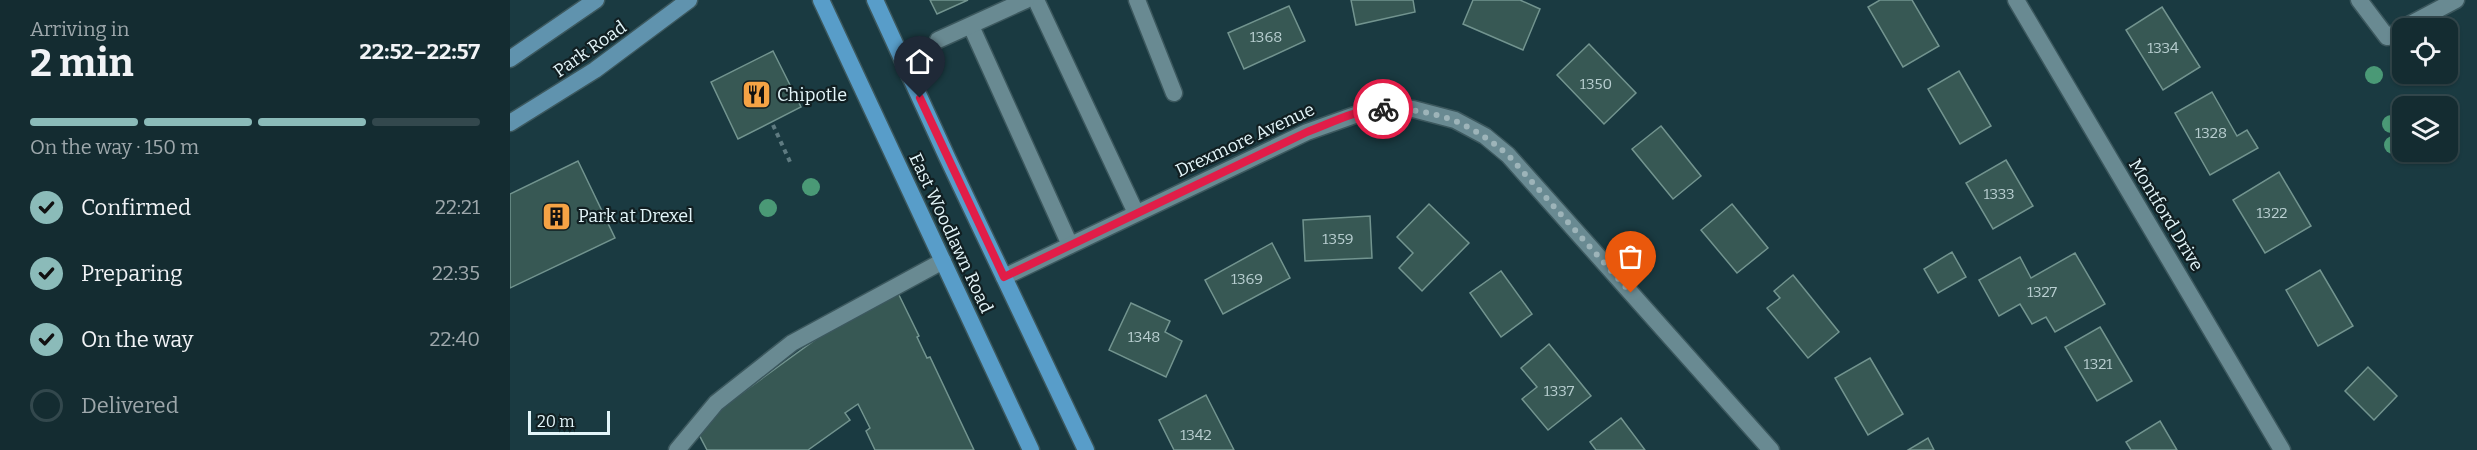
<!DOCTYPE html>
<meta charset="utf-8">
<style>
body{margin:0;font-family:Bitter,serif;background:#1d3439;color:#f1f3f6;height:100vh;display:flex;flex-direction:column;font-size:22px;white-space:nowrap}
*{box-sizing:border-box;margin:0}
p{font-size:20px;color:#9da7ab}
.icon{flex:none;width:33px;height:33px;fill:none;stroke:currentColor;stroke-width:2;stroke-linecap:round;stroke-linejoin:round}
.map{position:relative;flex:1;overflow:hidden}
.side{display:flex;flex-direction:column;background:#142c31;width:510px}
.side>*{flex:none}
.fabs{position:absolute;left:1882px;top:18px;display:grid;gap:12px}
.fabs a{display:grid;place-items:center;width:66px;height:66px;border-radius:12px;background:#142c31;box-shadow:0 2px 4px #0004,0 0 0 2px #33484d;font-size:30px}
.scale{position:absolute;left:18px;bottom:15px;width:82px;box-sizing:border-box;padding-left:6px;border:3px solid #e3f5f9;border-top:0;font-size:16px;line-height:21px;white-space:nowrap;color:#e3f5f9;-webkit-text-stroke:4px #111f22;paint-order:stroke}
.pin{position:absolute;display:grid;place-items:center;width:51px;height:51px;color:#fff;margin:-62px -26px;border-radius:50% 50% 50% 0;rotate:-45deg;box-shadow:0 0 6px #0007}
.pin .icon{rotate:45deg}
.courier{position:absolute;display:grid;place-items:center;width:60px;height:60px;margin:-30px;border:4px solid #e11d48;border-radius:50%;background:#fff;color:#222;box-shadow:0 2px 8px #0007}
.head em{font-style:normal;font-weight:700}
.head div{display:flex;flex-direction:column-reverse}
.head{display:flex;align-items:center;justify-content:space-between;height:102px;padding:0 30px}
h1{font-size:39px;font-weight:700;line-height:45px}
.bar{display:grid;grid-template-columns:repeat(4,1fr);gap:9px 6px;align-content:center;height:72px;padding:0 30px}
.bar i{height:8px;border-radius:4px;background:#33484d}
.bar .active{background:#8bbbb9}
.bar p{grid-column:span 4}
ol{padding:0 30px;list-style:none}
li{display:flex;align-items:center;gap:18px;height:66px}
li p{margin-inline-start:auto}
li .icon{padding:6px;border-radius:50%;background:#8bbbb9;color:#111;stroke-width:4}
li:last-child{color:#9da7ab}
li i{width:33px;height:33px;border:3px solid #33484d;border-radius:50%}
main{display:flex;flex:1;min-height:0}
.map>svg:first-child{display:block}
.building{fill:#375854;stroke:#72948f;stroke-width:1.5}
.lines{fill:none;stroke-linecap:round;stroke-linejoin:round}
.service-casing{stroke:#3c585e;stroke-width:19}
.minor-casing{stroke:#3c585e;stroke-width:19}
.secondary-casing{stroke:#3c585e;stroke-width:19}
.primary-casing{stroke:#3c585e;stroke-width:19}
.path{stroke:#5f7b81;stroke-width:4;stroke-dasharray:4.5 4.5;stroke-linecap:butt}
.service{stroke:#698a92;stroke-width:16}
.minor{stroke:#698a92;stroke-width:16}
.secondary{stroke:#6093ae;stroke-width:16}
.primary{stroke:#589dc9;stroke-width:16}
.tree{fill:#4a9976}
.done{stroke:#9db4b9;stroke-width:6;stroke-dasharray:0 10.8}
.route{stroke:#e11d48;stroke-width:8}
.labels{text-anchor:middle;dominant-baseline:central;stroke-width:4.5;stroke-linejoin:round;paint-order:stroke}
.number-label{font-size:15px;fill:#b8ced0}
.street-label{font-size:18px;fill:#e3f5f9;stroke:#111f22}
.poi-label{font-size:18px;fill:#e3f5f9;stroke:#111f22;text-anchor:start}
</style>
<main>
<section class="side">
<div class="head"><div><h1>2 min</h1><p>Arriving in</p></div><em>22:52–22:57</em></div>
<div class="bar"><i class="active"></i><i class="active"></i><i class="active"></i><i></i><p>On the way · 150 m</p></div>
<ol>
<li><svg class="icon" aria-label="check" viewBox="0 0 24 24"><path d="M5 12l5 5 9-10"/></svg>Confirmed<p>22:21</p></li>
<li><svg class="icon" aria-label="check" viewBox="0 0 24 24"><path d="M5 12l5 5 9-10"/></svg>Preparing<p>22:35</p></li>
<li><svg class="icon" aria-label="check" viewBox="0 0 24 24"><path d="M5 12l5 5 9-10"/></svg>On the way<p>22:40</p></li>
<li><i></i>Delivered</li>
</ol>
</section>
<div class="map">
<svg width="1967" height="450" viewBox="0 0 1967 450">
<rect width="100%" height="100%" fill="#1a3a41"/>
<g class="building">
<polygon points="420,0 458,0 427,14"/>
<polygon points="841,0 903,0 905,12 846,25"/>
<polygon points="963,0 1010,0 1030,9 1013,50 953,24"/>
<polygon points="1370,0 1402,0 1429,46 1393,67 1358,7"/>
<polygon points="779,6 795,41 734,69 718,33"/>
<polygon points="1652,7 1690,67 1653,90 1616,30"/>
<polygon points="1079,44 1126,93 1094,124 1047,75"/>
<polygon points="263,51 291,107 228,139 201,82"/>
<polygon points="1449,71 1481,126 1450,144 1418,89"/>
<polygon points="1702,92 1727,136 1737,130 1748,148 1700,175 1665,113"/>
<polygon points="1151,126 1191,176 1163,199 1122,149"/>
<polygon points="1496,160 1523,206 1483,229 1456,183"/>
<polygon points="68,161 105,238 0,288 0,194"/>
<polygon points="1769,172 1801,226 1755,253 1723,200"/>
<polygon points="919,204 959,243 912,291 889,268 903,253 887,237"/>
<polygon points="1222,204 1258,248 1227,273 1191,230"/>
<polygon points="860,216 862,258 795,261 793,220"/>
<polygon points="762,243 780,278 713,314 695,280"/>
<polygon points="1442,252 1456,277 1428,293 1414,269"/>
<polygon points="1565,253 1595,304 1545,332 1536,317 1522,324 1510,304 1489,316 1469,280 1510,257 1521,278"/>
<polygon points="1810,270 1843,326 1808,346 1776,290"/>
<polygon points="991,271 1022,314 991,337 960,293"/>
<polygon points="1283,275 1329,332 1298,358 1257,308 1270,298 1264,291"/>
<polygon points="388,293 409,336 407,337 417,358 420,357 464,450 365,450 356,431 360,428 348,404 335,413 340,420 298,450 197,450 185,427 334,319"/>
<polygon points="621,303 660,321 655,332 672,341 656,377 599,350"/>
<polygon points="1590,327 1622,381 1587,401 1555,347"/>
<polygon points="1039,344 1081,396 1038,430 1012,399 1027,387 1011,368"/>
<polygon points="1360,358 1393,414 1358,435 1325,378"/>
<polygon points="1858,367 1887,396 1864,420 1835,391"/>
<polygon points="696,395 724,450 664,450 649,420"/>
<polygon points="1111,418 1135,450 1086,450 1080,442"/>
<polygon points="1650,421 1667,450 1621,450 1616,442"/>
<polygon points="1418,438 1424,450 1398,450"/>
</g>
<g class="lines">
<defs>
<g id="service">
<polyline points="526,0 626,213"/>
<polyline points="627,0 664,93"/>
<polyline points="1849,0 1877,37 1893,29"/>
<polyline points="461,26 560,245"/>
<polyline points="1893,28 1946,0"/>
<polyline points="428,40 516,0"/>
<polyline points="167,450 206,403 282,343 433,261"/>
</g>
<g id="minor">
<polyline points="1506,0 1772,450"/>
<polyline points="494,277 797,132 862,109 903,109 945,120 975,136 998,155 1261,450"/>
</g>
<g id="secondary">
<polyline points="0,59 86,0"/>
<polyline points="0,123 85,70 179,0"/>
</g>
<g id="primary">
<polyline points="311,0 521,450"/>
<polyline points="365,0 437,157 576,450"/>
</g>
</defs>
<use href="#service" class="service-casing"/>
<use href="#minor" class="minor-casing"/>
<use href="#secondary" class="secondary-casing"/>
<use href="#primary" class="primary-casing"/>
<polyline class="path" points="263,125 281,164"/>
<use href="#service" class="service"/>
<use href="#minor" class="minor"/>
<use href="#secondary" class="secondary"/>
<use href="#primary" class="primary"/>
</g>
<g class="tree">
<circle cx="1864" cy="75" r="9"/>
<circle cx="1881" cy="124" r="9"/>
<circle cx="1883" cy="145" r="9"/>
<circle cx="301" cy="187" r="9"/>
<circle cx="258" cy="208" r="9"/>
</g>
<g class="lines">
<path class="done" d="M873,109C926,109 958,121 998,155L1121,293"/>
<path class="route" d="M410,98L494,277L797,132C821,123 847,109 873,109"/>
</g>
<defs>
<symbol id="restaurant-square" viewBox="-11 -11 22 22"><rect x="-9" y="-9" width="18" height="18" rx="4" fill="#f5a345" stroke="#111f22"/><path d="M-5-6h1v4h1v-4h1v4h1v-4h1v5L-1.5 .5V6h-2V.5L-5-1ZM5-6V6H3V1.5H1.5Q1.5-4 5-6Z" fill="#111"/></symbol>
<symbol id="building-square" viewBox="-11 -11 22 22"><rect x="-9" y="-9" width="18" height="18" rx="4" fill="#f5a345" stroke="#111f22"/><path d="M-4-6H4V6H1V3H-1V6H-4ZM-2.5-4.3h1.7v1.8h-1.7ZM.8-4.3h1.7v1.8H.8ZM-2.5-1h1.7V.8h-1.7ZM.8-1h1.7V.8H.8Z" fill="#111"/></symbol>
</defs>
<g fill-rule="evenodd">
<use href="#restaurant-square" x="230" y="78" width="33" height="33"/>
<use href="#building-square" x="30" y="200" width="33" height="33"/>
</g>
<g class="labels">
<g class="number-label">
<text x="756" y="37">1368</text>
<text x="1653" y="48">1334</text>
<text x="1086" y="84">1350</text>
<text x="1701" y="133">1328</text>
<text x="1489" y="194">1333</text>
<text x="1762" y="213">1322</text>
<text x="828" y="239">1359</text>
<text x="737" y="279">1369</text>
<text x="1532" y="292">1327</text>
<text x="634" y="337">1348</text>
<text x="1588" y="364">1321</text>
<text x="1049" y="391">1337</text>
<text x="686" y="435">1342</text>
</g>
<g class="street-label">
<text transform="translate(80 49) rotate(-35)">Park Road</text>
<text transform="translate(735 140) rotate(-25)">Drexmore Avenue</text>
<text transform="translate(1656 215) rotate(59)">Montford Drive</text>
<text transform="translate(441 233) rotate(65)">East Woodlawn Road</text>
</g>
<g class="poi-label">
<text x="267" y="95">Chipotle</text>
<text x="68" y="216">Park at Drexel</text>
</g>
</g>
</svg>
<div class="fabs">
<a><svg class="icon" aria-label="locate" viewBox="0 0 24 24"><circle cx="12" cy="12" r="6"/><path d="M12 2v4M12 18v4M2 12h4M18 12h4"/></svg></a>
<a><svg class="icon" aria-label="layers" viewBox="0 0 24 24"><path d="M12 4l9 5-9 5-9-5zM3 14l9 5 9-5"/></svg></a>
</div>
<div class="scale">20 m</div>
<div class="pin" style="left:1121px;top:293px;background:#ea580c"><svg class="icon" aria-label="bag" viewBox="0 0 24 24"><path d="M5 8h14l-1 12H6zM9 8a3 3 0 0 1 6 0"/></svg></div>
<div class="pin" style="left:410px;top:98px;background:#1f2937"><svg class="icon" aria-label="home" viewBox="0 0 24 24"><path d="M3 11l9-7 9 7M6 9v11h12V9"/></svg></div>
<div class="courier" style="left:873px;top:109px"><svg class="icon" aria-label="bike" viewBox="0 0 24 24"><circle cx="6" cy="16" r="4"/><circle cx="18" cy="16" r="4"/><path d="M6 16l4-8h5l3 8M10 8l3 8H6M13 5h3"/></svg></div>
</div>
</main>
